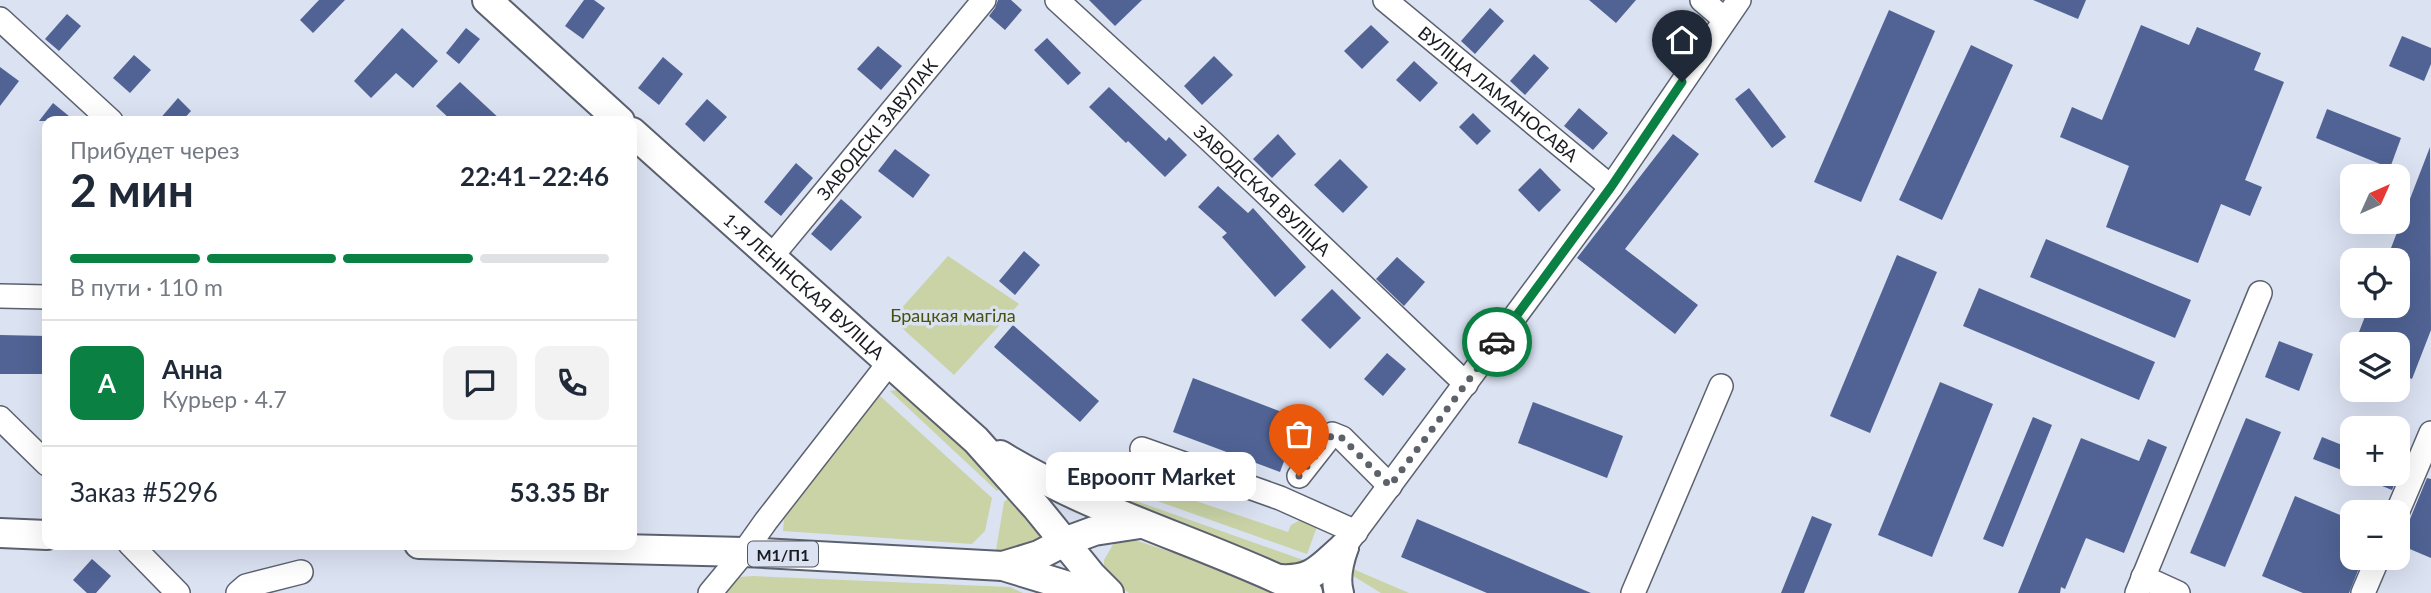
<!DOCTYPE html>
<html lang="ru">
<meta charset="utf-8">
<style>
body{margin:0;font-family:Lato,sans-serif;background:#f2f2f3;color:#1f2937;height:100vh;display:flex;flex-direction:column;font-size:26px;white-space:nowrap}
*{box-sizing:border-box;margin:0}
p{font-size:23px;color:#747a83}
.icon{flex:none;width:38px;height:38px;fill:none;stroke:currentColor;stroke-width:2;stroke-linecap:round;stroke-linejoin:round}
.map{position:relative;flex:1;overflow:hidden}
.sheet{position:absolute;left:42px;top:116px;width:595px;height:434px;display:flex;flex-direction:column;background:#fff;border-radius:14px;box-shadow:0 7px 28px #0002}
.sheet>*{flex:none}
.needle{width:46px;rotate:45deg}
.buttons{position:absolute;left:2340px;top:164px;display:grid;gap:14px}
.buttons a{display:grid;place-items:center;width:70px;height:70px;border-radius:14px;background:#fff;box-shadow:0 7px 28px #0002;font-size:35px}
.pin{position:absolute;display:grid;place-items:center;width:60px;height:60px;color:#fff;margin:-72px -30px;border-radius:50% 50% 50% 0;rotate:-45deg;box-shadow:0 0 7px #0007}
.pin .icon{rotate:45deg}
.courier{position:absolute;display:grid;place-items:center;width:70px;height:70px;margin:-35px;border:5px solid #0b8043;border-radius:50%;background:#fff;color:#222;box-shadow:0 2px 9px #0007}
.bubble{position:absolute;height:49px;border-radius:14px;background:#fff;box-shadow:0 7px 28px #0002;font-size:23px;font-weight:700;line-height:49px;text-align:center}
.headline em{font-style:normal;font-weight:700}
.headline div{display:flex;flex-direction:column-reverse}
.headline{display:flex;align-items:center;justify-content:space-between;height:119px;padding:0 28px}
h1{font-size:46px;font-weight:700;line-height:52px}
.bar{display:grid;grid-template-columns:repeat(4,1fr);gap:10px 7px;align-content:center;height:84px;padding:0 28px}
.bar i{height:9px;border-radius:5px;background:#e0e1e3}
.bar .current{background:#0b8043}
.bar p{grid-column:span 4}
.line{display:flex;align-items:center;gap:18px;padding:0 28px;border-top:2px solid #e0e1e3}
.line div{flex:1}
.round{display:grid;place-items:center;flex:none;width:74px;height:74px;border-radius:14px;background:#f2f2f3}
.map>svg:first-child{display:block}
.green{fill:#c9d3a6}
.building{fill:#506394}
.lines{fill:none;stroke-linecap:round;stroke-linejoin:round}
.minor-casing{stroke:#5c616f;stroke-width:26}
.major-casing{stroke:#5c616f;stroke-width:32}
.minor{stroke:#fff;stroke-width:23}
.major{stroke:#fff;stroke-width:28}
.done{stroke:#5d616a;stroke-width:7;stroke-dasharray:0 12.6}
.route{stroke:#0b8043;stroke-width:9}
.labels{text-anchor:middle;dominant-baseline:central;stroke-width:7;stroke-linejoin:round;paint-order:stroke}
.shield{fill:#dbe2f2;stroke:#535760;stroke-width:2}
.shield-label{font-size:16px;font-weight:bold;fill:#191b21}
.street-label{font-size:18px;fill:#191b21;stroke:#dbe2f2}
.park-label{font-size:18px;fill:#47510b;stroke:#dbe2f2}
</style>
<div class="map">
<svg width="2431" height="593" viewBox="0 0 2431 593">
<rect width="100%" height="100%" fill="#dbe2f2"/>
<g class="green">
<polygon points="948,256 1019,304 954,375 892,319"/>
<polygon points="896,390 905,394 1004,485 997,491 890,391"/>
<polygon points="879,395 992,498 985,531 972,544 783,531 784,519 791,508"/>
<polygon points="1118,453 1113,473 1288,532 1291,525 1302,519 1318,524 1307,554 1092,478"/>
<polygon points="1040,467 1309,562 1287,566 1275,563"/>
<polygon points="1013,494 1041,527 1037,543 1019,553 996,550 1004,502"/>
<polygon points="1129,538 1201,562 1273,593 1129,593 1106,575 1104,568 1104,560 1115,541"/>
<polygon points="1346,566 1409,593 1381,593 1345,571"/>
<polygon points="753,576 1010,587 1023,593 724,593 740,577"/>
</g>
<g class="building">
<polygon points="319,0 345,0 313,33 300,20"/>
<polygon points="584,0 594,0 605,8 583,39 565,26"/>
<polygon points="998,0 1011,0 1022,10 1005,30 989,16 995,8"/>
<polygon points="1089,0 1142,0 1115,26"/>
<polygon points="1589,0 1636,0 1616,23"/>
<polygon points="2033,0 2086,0 2078,19"/>
<polygon points="1490,8 1504,21 1475,54 1461,41"/>
<polygon points="1889,10 1935,31 1861,202 1814,182"/>
<polygon points="67,14 81,26 59,51 45,39"/>
<polygon points="1371,25 1389,42 1362,69 1344,51"/>
<polygon points="2141,25 2189,45 2197,27 2261,53 2254,70 2284,82 2245,180 2262,187 2250,216 2221,204 2198,263 2106,227 2129,166 2060,137 2072,107 2102,120"/>
<polygon points="402,28 438,61 413,88 396,73 371,98 354,81"/>
<polygon points="466,28 480,39 459,64 446,53"/>
<polygon points="2402,36 2431,48 2431,64 2424,81 2389,66"/>
<polygon points="1047,38 1081,73 1068,85 1034,50"/>
<polygon points="1971,45 2013,65 1942,220 1899,200"/>
<polygon points="878,46 902,66 881,90 857,69"/>
<polygon points="1534,54 1549,68 1525,95 1510,81"/>
<polygon points="134,55 151,70 130,93 113,78"/>
<polygon points="1214,56 1233,75 1202,105 1184,86"/>
<polygon points="663,57 683,74 659,105 638,88"/>
<polygon points="1414,61 1438,83 1420,102 1396,80"/>
<polygon points="0,67 19,81 0,106"/>
<polygon points="460,82 502,121 452,121 436,106"/>
<polygon points="1109,87 1166,141 1169,137 1187,155 1165,177 1128,141 1126,143 1089,107"/>
<polygon points="1749,88 1786,137 1772,148 1735,99"/>
<polygon points="178,98 191,111 182,121 158,121"/>
<polygon points="707,99 727,117 704,142 685,124"/>
<polygon points="53,103 75,121 39,121"/>
<polygon points="1579,108 1608,133 1593,150 1564,126"/>
<polygon points="2327,109 2401,138 2390,168 2316,138"/>
<polygon points="1473,113 1491,131 1477,145 1459,127"/>
<polygon points="1278,134 1296,154 1272,178 1253,159"/>
<polygon points="1673,134 1699,154 1625,249 1698,305 1675,334 1577,258"/>
<polygon points="2430,147 2431,330 2412,379 2398,373 2398,345 2354,345 2369,306 2398,306 2398,261 2386,261"/>
<polygon points="895,149 930,175 913,198 878,171"/>
<polygon points="1340,159 1368,187 1343,213 1314,185"/>
<polygon points="796,163 813,178 781,216 764,202"/>
<polygon points="1540,168 1561,190 1539,212 1518,190"/>
<polygon points="1218,186 1248,213 1253,208 1306,267 1275,297 1222,237 1227,233 1198,207"/>
<polygon points="841,199 862,217 831,251 811,234"/>
<polygon points="2046,239 2191,300 2175,338 2030,277"/>
<polygon points="1024,251 1040,265 1015,295 999,281"/>
<polygon points="1897,255 1937,272 1870,433 1830,416"/>
<polygon points="1397,257 1425,282 1404,306 1376,279"/>
<polygon points="1979,288 2155,362 2139,400 1963,326"/>
<polygon points="1332,289 1361,318 1330,349 1301,320"/>
<polygon points="1013,325 1099,401 1080,422 994,347"/>
<polygon points="0,335 47,336 47,374 0,374"/>
<polygon points="2279,341 2313,354 2299,391 2265,377"/>
<polygon points="1387,353 1406,369 1383,396 1364,379"/>
<polygon points="1193,378 1300,419 1280,472 1173,432"/>
<polygon points="1940,382 1993,404 1932,557 1878,535"/>
<polygon points="1533,402 1623,436 1607,478 1518,443"/>
<polygon points="2033,417 2052,425 2003,547 1983,539"/>
<polygon points="2246,418 2281,432 2225,567 2190,553"/>
<polygon points="2322,437 2352,449 2352,474 2313,459"/>
<polygon points="2081,438 2139,461 2148,439 2167,447 2124,553 2086,538 2065,589 2061,587 2060,593 2018,593"/>
<polygon points="2398,466 2401,468 2392,490 2355,475 2398,474"/>
<polygon points="2427,478 2431,479 2431,558 2398,544 2398,527 2405,525 2410,519"/>
<polygon points="2295,496 2352,520 2352,558 2363,558 2349,593 2303,593 2262,576"/>
<polygon points="1812,516 1832,524 1804,593 1781,593"/>
<polygon points="1417,519 1591,593 1487,593 1401,557"/>
<polygon points="92,559 111,576 96,593 87,593 73,580"/>
</g>
<g class="lines">
<defs>
<g id="minor">
<path id="s1" d="M1057,0L1212,142L1466,384"/>
<path id="s2" d="M1385,0L1611,187"/>
<polyline points="1702,0 1724,19"/>
<polyline points="0,19 111,121"/>
<path id="s3" d="M771,257L984,0"/>
<polyline points="0,296 47,297"/>
<polyline points="0,418 47,464"/>
<polyline points="1142,449 1280,498 1356,532"/>
<polyline points="1299,476 1332,434 1342,438 1390,486"/>
<polyline points="2397,513 2431,433"/>
<polyline points="130,544 178,593"/>
<polyline points="1344,547 1611,187 1739,0"/>
<polyline points="2143,577 2178,593"/>
<polyline points="238,593 246,586 301,572"/>
<polyline points="710,593 744,552 766,521 889,363"/>
<polyline points="1633,593 1721,386"/>
<polyline points="2137,593 2260,293"/>
<polyline points="2363,593 2378,558"/>
</g>
<g id="major">
<polyline points="487,0 620,121"/>
<path id="s4" d="M632,132L976,440L1036,507L1092,576L1109,593"/>
<path d="M1000,455C1096,514 1207,543 1308,593"/>
<polyline points="0,533 47,535"/>
<polyline points="419,544 744,552 1003,566 1091,593"/>
<polyline points="1003,566 1039,555 1064,542 1094,531 1140,524"/>
<path d="M1280,579C1313,581 1321,567 1344,547"/>
<path d="M1339,593C1335,579 1339,561 1344,547"/>
</g>
</defs>
<use href="#minor" class="minor-casing"/>
<use href="#major" class="major-casing"/>
<use href="#minor" class="minor"/>
<use href="#major" class="major"/>
</g>
<g class="lines">
<polyline class="done" points="1299,476 1332,435 1342,438 1390,486 1497,342"/>
<polyline class="route" points="1497,342 1611,187 1682,82"/>
</g>
<g class="labels">
<rect class="shield" x="748" y="541.5" width="70" height="25" rx="5"/>
<g class="shield-label">
<text x="783" y="554">М1/П1</text>
</g>
<g class="street-label">
<text stroke="none"><textPath href="#s2" startOffset="147">ВУЛІЦА ЛАМАНОСАВА</textPath></text>
<text stroke="none"><textPath href="#s3" startOffset="166">ЗАВОДСКІ ЗАВУЛАК</textPath></text>
<text stroke="none"><textPath href="#s1" startOffset="280">ЗАВОДСКАЯ ВУЛІЦА</textPath></text>
<text stroke="none"><textPath href="#s4" startOffset="231">1-Я ЛЕНІНСКАЯ ВУЛІЦА</textPath></text>
</g>
<g class="park-label">
<text x="953" y="315">Брацкая магіла</text>
</g>
</g>
</svg>
<div class="buttons">
<a><svg class="needle" viewBox="-14 -14 28 28"><path d="M0-13l5 13h-10z" fill="#e53935"/><path d="M0 13l5-13h-10z" fill="#747a83"/></svg></a>
<a><svg class="icon" aria-label="locate" viewBox="0 0 24 24"><circle cx="12" cy="12" r="6"/><path d="M12 2v4M12 18v4M2 12h4M18 12h4"/></svg></a>
<a><svg class="icon" aria-label="layers" viewBox="0 0 24 24"><path d="M12 4l9 5-9 5-9-5zM3 14l9 5 9-5"/></svg></a>
<a>+</a>
<a>−</a>
</div>
<div class="pin" style="left:1299px;top:476px;background:#ea580c"><svg class="icon" aria-label="bag" viewBox="0 0 24 24"><path d="M5 8h14l-1 12H6zM9 8a3 3 0 0 1 6 0"/></svg></div>
<div class="pin" style="left:1682px;top:82px;background:#1f2937"><svg class="icon" aria-label="home" viewBox="0 0 24 24"><path d="M3 11l9-7 9 7M6 9v11h12V9"/></svg></div>
<div class="courier" style="left:1497px;top:342px"><svg class="icon" aria-label="car" viewBox="0 0 24 24"><path d="M5 17H2v-5l4-1 3-4h7l3 4 3 1v5h-3M9 17h6M6 11h13"/><circle cx="7" cy="17" r="2"/><circle cx="17" cy="17" r="2"/></svg></div>
<div class="bubble" style="left:1046px;top:452px;width:210px">Евроопт Market</div>
<section class="sheet">
<div class="headline"><div><h1>2 мин</h1><p>Прибудет через</p></div><em>22:41–22:46</em></div>
<div class="bar"><i class="current"></i><i class="current"></i><i class="current"></i><i></i><p>В пути · 110 m</p></div>
<div class="line" style="height:126px"><b class="round" style="background:#0b8043;color:#fff">А</b><div><b>Анна</b><p>Курьер · 4.7</p></div><a class="round"><svg class="icon" aria-label="chat" viewBox="0 0 24 24"><path d="M4 5h16v11H9l-5 4z"/></svg></a><a class="round"><svg class="icon" aria-label="phone" viewBox="0 0 24 24"><path d="M5 4h4l2 5-3 2q2 4 5 5l2-3 5 2v4C11 20 4 13 5 4z"/></svg></a></div>
<div class="line" style="height:91px"><div>Заказ #5296</div><b>53.35 Br</b></div>
</section>
</div>
